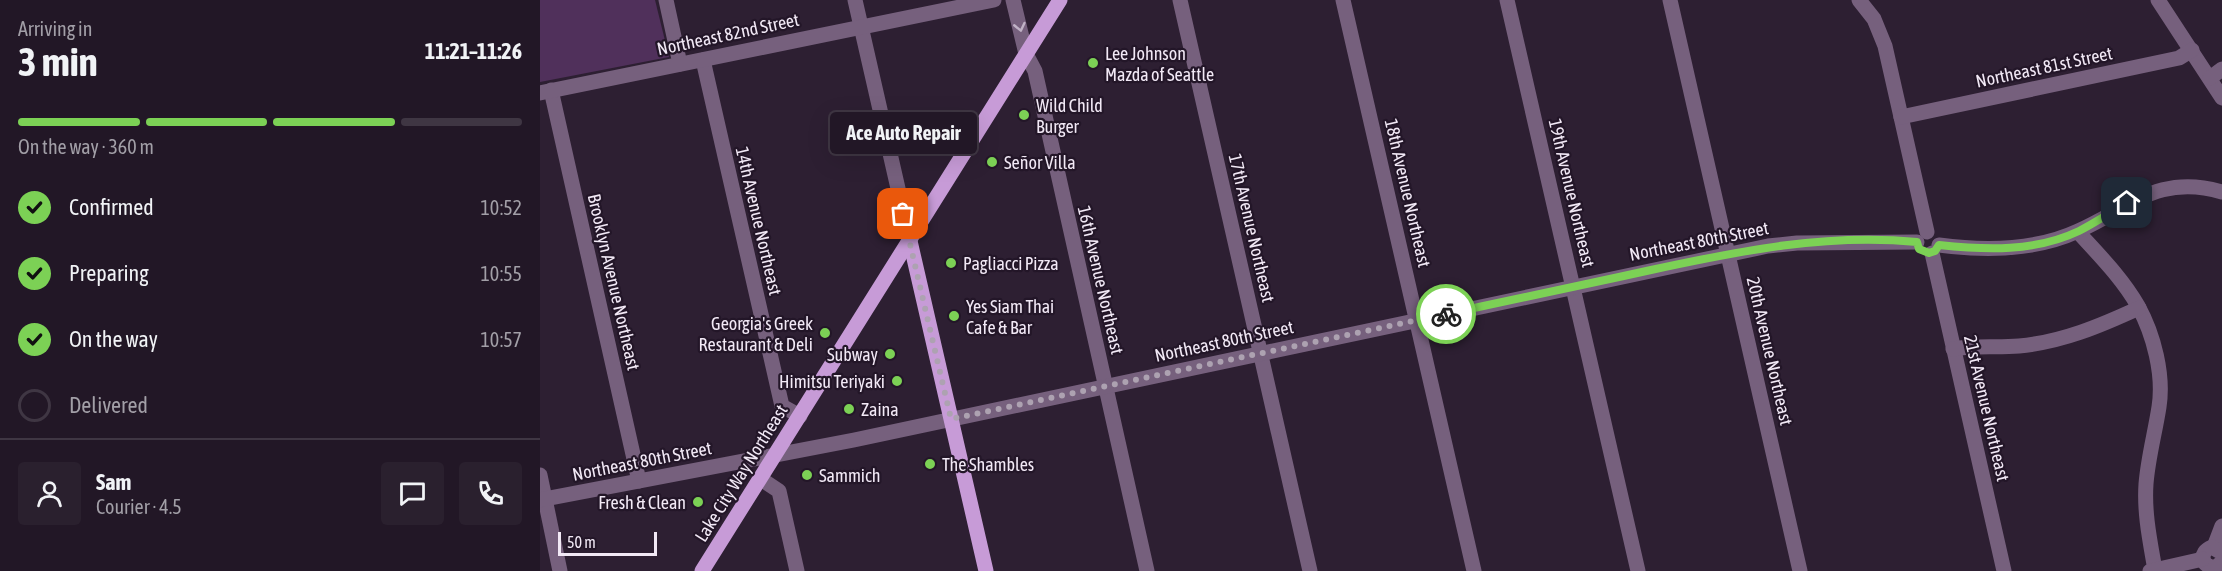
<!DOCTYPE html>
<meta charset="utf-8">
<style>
body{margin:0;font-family:"Asap Condensed",sans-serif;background:#2a202e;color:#f1f3f6;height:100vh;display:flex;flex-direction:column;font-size:22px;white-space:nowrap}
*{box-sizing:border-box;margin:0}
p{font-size:20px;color:#a29fa7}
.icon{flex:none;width:33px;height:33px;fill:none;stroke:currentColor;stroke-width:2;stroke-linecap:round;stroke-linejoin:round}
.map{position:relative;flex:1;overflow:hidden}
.details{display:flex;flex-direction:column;background:#221726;width:540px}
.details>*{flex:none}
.scale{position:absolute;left:18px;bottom:15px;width:99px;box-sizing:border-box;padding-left:6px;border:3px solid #f2e9f6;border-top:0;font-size:16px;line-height:21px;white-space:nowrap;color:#f2e9f6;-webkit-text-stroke:4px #231628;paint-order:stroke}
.pin{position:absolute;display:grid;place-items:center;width:51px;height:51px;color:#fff;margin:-26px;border-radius:12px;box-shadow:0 3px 9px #0006}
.courier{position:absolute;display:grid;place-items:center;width:60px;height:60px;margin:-30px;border:4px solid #7cd155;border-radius:50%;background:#fff;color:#222;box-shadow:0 2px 8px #0007}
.bubble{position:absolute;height:42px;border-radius:6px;background:#221726;box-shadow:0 6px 24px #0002,0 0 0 2px #3f3643;font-size:20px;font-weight:700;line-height:42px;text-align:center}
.summary em{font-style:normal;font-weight:700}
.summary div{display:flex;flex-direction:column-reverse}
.summary{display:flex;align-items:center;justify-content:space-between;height:102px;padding:0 18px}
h1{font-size:39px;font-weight:700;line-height:45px}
.bar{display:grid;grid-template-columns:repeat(4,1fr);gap:9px 6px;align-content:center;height:72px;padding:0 18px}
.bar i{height:8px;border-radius:4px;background:#3f3643}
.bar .current{background:#7cd155}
.bar p{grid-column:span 4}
.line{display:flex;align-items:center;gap:15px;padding:0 18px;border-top:2px solid #3f3643}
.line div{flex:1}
.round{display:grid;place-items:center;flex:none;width:63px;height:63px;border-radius:6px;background:#2a202e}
ol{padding:0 18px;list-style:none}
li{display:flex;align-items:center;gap:18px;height:66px}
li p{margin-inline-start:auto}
li .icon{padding:6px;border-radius:50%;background:#7cd155;color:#111;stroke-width:4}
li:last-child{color:#a29fa7}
li i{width:33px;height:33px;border:3px solid #3f3643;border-radius:50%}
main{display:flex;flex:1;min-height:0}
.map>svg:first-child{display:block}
.green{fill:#50305b}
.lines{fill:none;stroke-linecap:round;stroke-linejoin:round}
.minor{stroke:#76607d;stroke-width:15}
.major{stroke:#c79bd7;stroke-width:15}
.oneway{stroke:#c0b2c6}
.done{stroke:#ada2b1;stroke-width:6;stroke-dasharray:0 10.8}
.route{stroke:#7cd155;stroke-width:8}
.poi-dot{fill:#7cd155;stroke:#231628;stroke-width:2}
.labels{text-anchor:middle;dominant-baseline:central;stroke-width:4.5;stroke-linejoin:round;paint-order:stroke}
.street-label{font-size:18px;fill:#f2e9f6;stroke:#231628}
.poi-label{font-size:18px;fill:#f2e9f6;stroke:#231628;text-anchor:start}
</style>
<main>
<section class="details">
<div class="summary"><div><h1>3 min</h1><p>Arriving in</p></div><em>11:21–11:26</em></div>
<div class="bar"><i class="current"></i><i class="current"></i><i class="current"></i><i></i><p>On the way · 360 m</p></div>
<ol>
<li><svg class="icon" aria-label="check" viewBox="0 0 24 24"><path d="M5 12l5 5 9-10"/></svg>Confirmed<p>10:52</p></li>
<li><svg class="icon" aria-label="check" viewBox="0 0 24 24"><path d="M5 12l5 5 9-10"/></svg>Preparing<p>10:55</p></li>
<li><svg class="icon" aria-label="check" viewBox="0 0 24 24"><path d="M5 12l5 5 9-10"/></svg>On the way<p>10:57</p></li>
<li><i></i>Delivered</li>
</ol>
<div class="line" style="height:108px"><a class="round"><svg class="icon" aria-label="person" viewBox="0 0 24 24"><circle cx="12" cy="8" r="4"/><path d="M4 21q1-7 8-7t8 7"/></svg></a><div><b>Sam</b><p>Courier · 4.5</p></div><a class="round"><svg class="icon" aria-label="chat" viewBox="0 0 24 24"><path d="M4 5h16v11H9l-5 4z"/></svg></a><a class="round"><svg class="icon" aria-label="phone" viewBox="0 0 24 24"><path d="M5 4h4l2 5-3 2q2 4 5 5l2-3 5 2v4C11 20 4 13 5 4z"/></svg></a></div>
</section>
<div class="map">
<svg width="1682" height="571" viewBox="0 0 1682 571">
<rect width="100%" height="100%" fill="#2d1f32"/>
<polygon class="green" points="0,0 115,0 129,57 0,82"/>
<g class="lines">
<g class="minor">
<polyline points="126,0 140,64"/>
<polyline points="315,0 370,241"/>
<polyline points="473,0 486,54 495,71 607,571"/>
<polyline points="640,0 770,571"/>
<polyline points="803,0 934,571"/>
<polyline points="967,0 1098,571"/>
<polyline points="1130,0 1260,571"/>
<polyline points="1319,0 1334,19 1345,46 1387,232"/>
<polyline points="1618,0 1682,98"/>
<polyline points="163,60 242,406 260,416"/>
<polyline points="1670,78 1682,69"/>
<polyline points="11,90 99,481"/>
<polyline points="0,93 454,0"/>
<polyline points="1361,117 1639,58 1652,50"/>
<path d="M1538,232C1559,255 1582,278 1598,306C1614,335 1624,375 1619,407C1615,433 1608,458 1606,484C1604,513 1610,541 1615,570"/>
<path d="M1399,245C1445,251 1495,251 1538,231C1590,208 1619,173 1682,192"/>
<polyline points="1392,253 1464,571"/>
<path d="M1413,349C1435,345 1457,348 1479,346C1522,342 1560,326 1599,308"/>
<polyline points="0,475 20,571"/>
<polyline points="221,479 239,491 257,571"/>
<polyline points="0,500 314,440 1228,246 1257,243 1377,242"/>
<polyline points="1674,547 1682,526"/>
<path d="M1682,553L1672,547C1658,552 1661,568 1676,567L1682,562"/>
<polyline points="1610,571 1663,559"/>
</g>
<g class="major">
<polyline points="370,241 446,571"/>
<polyline points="162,571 520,0"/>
</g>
</g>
<defs><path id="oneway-chevron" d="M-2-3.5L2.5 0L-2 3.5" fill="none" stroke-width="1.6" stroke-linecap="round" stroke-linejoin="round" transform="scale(1.5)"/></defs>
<use class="oneway" href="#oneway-chevron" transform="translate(480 27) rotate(77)"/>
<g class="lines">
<polyline class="done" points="363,214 411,419 906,314"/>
<path class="route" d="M906,314C975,299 1043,285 1111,270C1199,251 1287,233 1377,242L1379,249L1389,253L1395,251L1399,245C1446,250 1495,252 1539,231C1555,223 1571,212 1587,203"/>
</g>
<g class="poi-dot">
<circle cx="553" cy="63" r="6"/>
<circle cx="484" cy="115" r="6"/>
<circle cx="452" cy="162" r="6"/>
<circle cx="411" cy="263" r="6"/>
<circle cx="414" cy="316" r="6"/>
<circle cx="285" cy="333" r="6"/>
<circle cx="350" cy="354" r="6"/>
<circle cx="357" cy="381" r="6"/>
<circle cx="309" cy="409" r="6"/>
<circle cx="390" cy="464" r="6"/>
<circle cx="267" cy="475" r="6"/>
<circle cx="158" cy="502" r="6"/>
</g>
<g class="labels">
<g class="street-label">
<text transform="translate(188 34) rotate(-12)">Northeast 82nd Street</text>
<text transform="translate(1504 67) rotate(-12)">Northeast 81st Street</text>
<text transform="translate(868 193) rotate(77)">18th Avenue Northeast</text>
<text transform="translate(1032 193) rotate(77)">19th Avenue Northeast</text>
<text transform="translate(219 221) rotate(77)">14th Avenue Northeast</text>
<text transform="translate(712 228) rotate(77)">17th Avenue Northeast</text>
<text transform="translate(1159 241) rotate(-11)">Northeast 80th Street</text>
<text transform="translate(561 280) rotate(77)">16th Avenue Northeast</text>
<text transform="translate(74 282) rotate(77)">Brooklyn Avenue Northeast</text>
<text transform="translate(684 341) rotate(-12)">Northeast 80th Street</text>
<text transform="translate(1230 351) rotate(77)">20th Avenue Northeast</text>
<text transform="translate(1447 408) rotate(77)">21st Avenue Northeast</text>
<text transform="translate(102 461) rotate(-11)">Northeast 80th Street</text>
<text transform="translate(201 473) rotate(-58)">Lake City Way Northeast</text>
</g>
<g class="poi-label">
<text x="565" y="53">Lee Johnson<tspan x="565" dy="21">Mazda of Seattle</tspan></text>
<text x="496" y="105">Wild Child<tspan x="496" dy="21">Burger</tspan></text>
<text x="464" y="162">Señor Villa</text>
<text x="423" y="263">Pagliacci Pizza</text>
<text x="426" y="306">Yes Siam Thai<tspan x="426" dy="21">Cafe &amp; Bar</tspan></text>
<text x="273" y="323" text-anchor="end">Georgia's Greek<tspan x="273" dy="21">Restaurant &amp; Deli</tspan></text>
<text x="338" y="354" text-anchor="end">Subway</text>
<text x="345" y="381" text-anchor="end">Himitsu Teriyaki</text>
<text x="321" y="409">Zaina</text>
<text x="402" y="464">The Shambles</text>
<text x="279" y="475">Sammich</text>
<text x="146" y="502" text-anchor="end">Fresh &amp; Clean</text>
</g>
</g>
</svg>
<div class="scale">50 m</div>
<div class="pin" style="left:363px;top:214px;background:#ea580c"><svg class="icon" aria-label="bag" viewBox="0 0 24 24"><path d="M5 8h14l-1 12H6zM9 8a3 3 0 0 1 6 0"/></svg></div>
<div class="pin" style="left:1587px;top:203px;background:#1f2937"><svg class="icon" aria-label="home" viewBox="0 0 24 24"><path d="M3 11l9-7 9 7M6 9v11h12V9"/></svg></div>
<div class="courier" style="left:906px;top:314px"><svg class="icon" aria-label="bike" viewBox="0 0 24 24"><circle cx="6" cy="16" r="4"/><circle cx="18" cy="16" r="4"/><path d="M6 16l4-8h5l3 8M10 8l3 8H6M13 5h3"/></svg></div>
<div class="bubble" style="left:290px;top:112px;width:147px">Ace Auto Repair</div>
</div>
</main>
